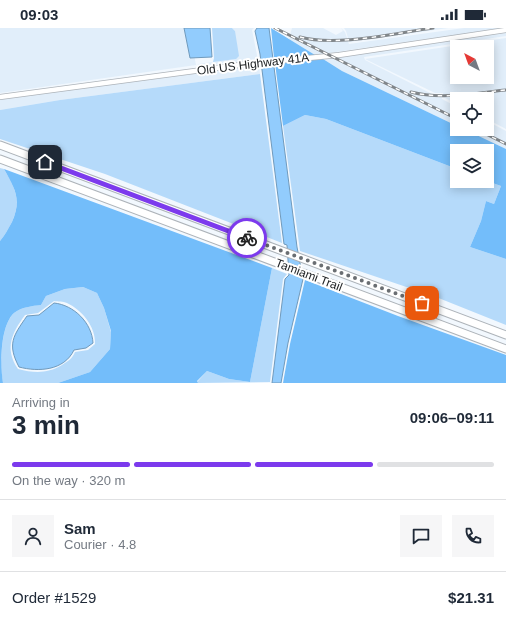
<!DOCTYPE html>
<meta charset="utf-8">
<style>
body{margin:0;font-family:Arial,sans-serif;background:#f6f6f7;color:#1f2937;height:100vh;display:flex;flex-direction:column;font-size:15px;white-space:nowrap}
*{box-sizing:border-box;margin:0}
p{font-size:13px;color:#747a83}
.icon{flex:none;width:22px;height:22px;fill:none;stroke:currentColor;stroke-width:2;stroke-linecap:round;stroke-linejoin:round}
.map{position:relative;height:355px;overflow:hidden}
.panel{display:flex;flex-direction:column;background:#fff;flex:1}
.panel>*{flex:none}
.needle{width:26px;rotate:319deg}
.fabs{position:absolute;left:450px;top:12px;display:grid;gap:8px}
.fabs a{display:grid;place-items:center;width:44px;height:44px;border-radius:0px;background:#fff;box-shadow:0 2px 10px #0003;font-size:20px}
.pin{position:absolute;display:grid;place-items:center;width:34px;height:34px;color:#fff;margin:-17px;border-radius:8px;box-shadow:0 2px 6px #0006}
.courier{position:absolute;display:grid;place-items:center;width:40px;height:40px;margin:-20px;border:3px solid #7c3aed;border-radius:50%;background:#fff;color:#222;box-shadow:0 1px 5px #0007}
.head em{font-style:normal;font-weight:800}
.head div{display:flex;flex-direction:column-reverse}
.head{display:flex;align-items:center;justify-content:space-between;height:68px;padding:0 12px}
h1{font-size:26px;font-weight:800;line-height:30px}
.bar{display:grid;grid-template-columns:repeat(4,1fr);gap:6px 4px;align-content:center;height:48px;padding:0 12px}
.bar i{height:5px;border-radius:3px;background:#e0e1e3}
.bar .selected{background:#7c3aed}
.bar p{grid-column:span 4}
.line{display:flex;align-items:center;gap:10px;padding:0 12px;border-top:1px solid #e0e1e3}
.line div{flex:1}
.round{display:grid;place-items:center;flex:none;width:42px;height:42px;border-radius:0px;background:#f6f6f7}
.status{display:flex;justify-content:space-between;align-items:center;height:28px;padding:0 20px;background:#fff;direction:ltr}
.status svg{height:11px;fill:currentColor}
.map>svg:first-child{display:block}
.built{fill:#e1eefa;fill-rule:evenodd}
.green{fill:#b5dafa;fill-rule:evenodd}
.forest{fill:#73bdfa}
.water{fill:#92ccfd;stroke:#709abc}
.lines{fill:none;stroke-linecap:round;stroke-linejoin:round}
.minor-casing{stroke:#adb3b9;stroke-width:6}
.primary-casing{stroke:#adb3b9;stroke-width:9}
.minor{stroke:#fff;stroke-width:4.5}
.primary{stroke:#fff;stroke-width:7}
.rail-casing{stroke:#81868a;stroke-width:3}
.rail{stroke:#fff;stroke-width:1.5;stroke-dasharray:4.5;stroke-linecap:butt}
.done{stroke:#6a6e72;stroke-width:4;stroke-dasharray:0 7.2}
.route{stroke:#7c3aed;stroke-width:5}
.labels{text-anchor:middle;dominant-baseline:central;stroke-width:4;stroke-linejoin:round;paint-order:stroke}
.street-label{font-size:12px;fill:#212426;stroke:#fff}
</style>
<div class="status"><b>09:03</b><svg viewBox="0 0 49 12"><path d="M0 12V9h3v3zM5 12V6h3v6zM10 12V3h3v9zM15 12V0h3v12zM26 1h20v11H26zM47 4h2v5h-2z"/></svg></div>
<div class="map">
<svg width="506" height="355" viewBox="0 0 506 355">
<rect width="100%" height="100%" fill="#f2f8fe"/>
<g class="built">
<polygon points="0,0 189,0 196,37 0,65"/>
<polygon points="232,0 254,0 252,2 258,32 131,49 197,40 198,36 236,31 235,3"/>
<polygon points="292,0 323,0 336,7 343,3 341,0 345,4 349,16 464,0 503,0 315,27 289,11"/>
<polygon points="344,0 448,0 349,14 346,3"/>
<polygon points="506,5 506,8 364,29 365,32 434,67 441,68 442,71 457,79 457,98 342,43 323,31"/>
<path d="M506,10V101L487,91V71H457V76L443,69V65H435L365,31ZM457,19H487V49H457Z"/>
<polygon points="259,37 260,46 60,72 0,82 0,71"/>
<polygon points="487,93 506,103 506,121 464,101 487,101"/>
</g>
<g class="green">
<polygon points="212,0 232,0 235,3 239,28 236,31 213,34 214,30"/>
<polygon points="260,46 282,215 105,146 0,111 0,82 60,72"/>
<polygon points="305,87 326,91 457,141 457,153 487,153 501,158 494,176 486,173 481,193 470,219 506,231 506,297 436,269 300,223 283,98"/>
<path d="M0,140L4,141C15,161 22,171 12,194C8,201 5,207 0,213Z"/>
<polygon points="272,240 287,246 283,251 270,354 198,355 197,354 207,343 229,351 250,354"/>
<path d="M83,259L97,265L104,280L111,304L110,321L90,344L58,355H3C0,337 0,298 14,285C22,279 32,278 41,277L46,268L65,261ZM54,273C58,274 63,273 67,275C82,282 96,299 95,316L88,322L75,324C72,331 68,333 62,337C47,346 34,345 18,341C4,320 12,305 25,287L38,285Z"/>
</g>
<g class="forest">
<polygon points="271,0 315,27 274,30"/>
<polygon points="323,31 342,43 457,98 457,101 464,101 506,121 506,231 470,219 481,193 486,173 494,176 501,158 487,153 487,123 457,123 457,141 326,91 305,87 283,98 275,35"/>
<path d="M4,141L272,240L250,354L229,351L207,343L197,353L198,355H58L90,344L110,321L111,303L104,280L97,265L83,259L65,261L46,268L41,277C32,278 22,279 14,285C0,298 0,337 3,355H0V213C5,207 8,201 12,194C22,171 15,161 4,141Z"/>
<polygon points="305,252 398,288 506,327 506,355 283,355 290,316"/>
</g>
<g class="water">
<polygon points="184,0 210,0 212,29 190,30"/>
<polygon points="257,0 269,0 297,219 303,251 288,315 281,355 272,355 285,251 289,247 287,217 284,216 260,26 255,3"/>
<path d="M54,275C74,277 92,295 93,315L86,320L74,322C64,343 38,344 19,339C7,316 13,308 27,288L39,287Z"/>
</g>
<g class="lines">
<defs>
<g id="minor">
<polyline points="0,69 247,36 339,27 506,2"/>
<polyline points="432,293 437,281"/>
</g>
<g id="primary">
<polyline points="0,117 506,307"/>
<polyline points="0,131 506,321"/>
</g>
</defs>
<use href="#minor" class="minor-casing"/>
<use href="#primary" class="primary-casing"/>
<use href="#minor" class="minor"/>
<use href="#primary" class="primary"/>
<defs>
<g id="rail">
<polyline points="275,0 457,91"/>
<path d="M300,9C336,19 395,5 433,0"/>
<path d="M411,64C441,72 475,65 506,62"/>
<polyline points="476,101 506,116"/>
</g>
</defs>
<use href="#rail" class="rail-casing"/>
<use href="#rail" class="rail"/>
</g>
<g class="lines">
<polyline class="done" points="247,210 422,275"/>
<polyline class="route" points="45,134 247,210"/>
</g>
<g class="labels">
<g class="street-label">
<text transform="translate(253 36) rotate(-7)">Old US Highway 41A</text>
<text transform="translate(309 247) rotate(21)">Tamiami Trail</text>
</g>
</g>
</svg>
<div class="fabs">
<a><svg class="needle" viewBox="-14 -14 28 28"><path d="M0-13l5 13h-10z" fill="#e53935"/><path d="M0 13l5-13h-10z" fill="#747a83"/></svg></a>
<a><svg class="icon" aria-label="locate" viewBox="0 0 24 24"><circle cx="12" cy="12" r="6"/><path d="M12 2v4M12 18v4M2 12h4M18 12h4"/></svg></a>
<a><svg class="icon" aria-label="layers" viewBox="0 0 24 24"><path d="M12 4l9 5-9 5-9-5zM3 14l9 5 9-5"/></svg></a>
</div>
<div class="pin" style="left:422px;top:275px;background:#ea580c"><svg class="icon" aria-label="bag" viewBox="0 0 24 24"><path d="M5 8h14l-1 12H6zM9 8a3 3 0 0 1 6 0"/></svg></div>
<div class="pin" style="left:45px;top:134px;background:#1f2937"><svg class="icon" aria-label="home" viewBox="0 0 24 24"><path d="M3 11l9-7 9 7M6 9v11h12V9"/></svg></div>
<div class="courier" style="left:247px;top:210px"><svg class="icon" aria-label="bike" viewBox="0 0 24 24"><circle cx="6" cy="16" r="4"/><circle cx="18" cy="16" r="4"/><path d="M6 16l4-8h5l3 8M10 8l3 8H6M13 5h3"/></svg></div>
</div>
<section class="panel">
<div class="head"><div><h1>3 min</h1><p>Arriving in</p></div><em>09:06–09:11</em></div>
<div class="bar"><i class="selected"></i><i class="selected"></i><i class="selected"></i><i></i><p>On the way · 320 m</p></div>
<div class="line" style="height:72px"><a class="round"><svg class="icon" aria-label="person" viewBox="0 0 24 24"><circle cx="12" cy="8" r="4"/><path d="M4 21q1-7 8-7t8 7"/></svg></a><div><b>Sam</b><p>Courier · 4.8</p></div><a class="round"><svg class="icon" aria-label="chat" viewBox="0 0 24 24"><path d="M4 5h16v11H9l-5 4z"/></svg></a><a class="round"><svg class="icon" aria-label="phone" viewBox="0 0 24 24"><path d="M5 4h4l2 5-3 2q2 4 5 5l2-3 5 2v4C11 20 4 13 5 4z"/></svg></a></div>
<div class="line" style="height:52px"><div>Order #1529</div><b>$21.31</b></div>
</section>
